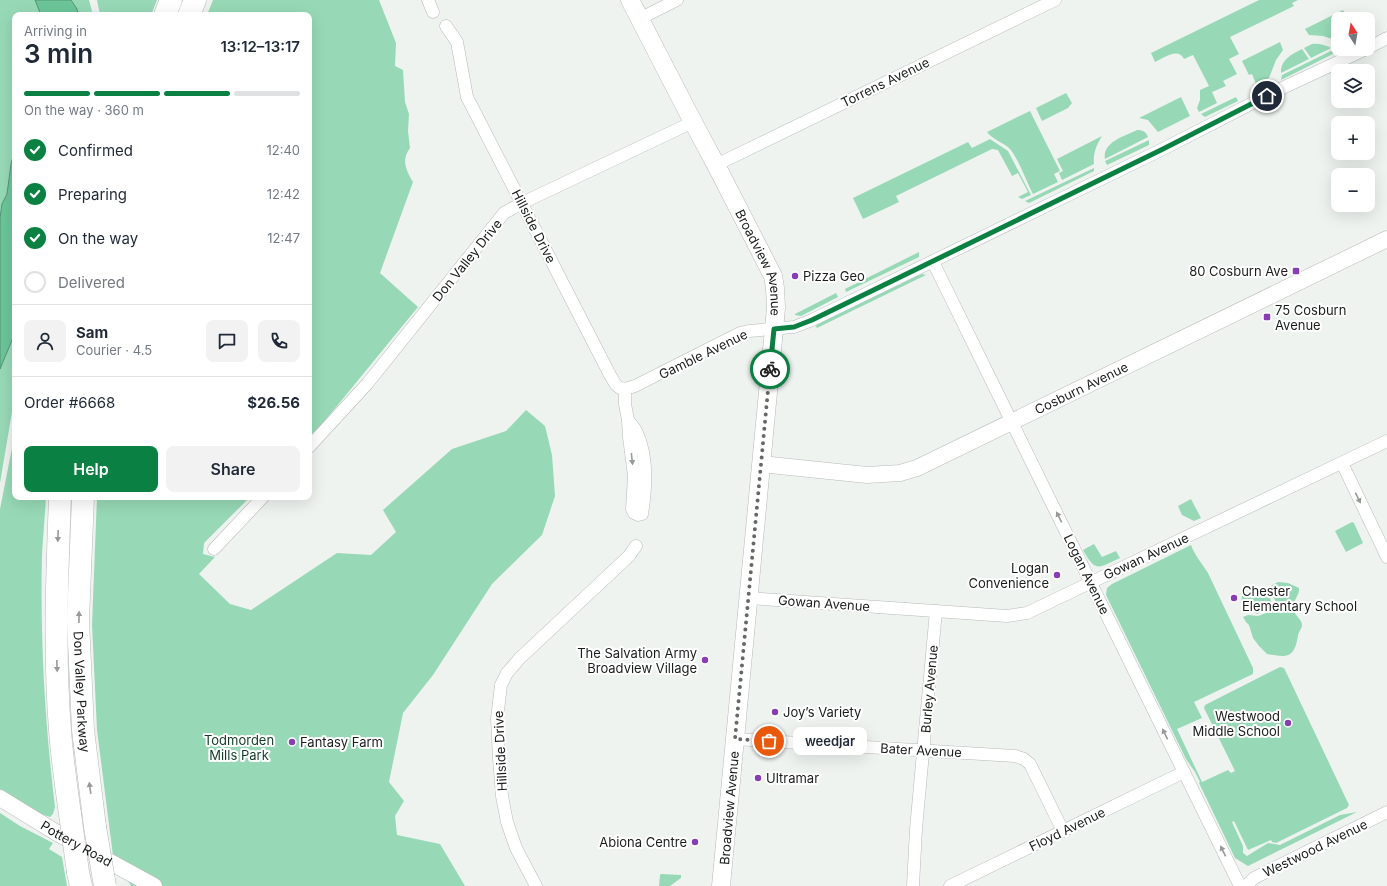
<!DOCTYPE html>
<meta charset="utf-8">
<style>
body{margin:0;font-family:Inter,sans-serif;background:#f2f2f3;color:#1f2937;height:100vh;display:flex;flex-direction:column;font-size:15px;white-space:nowrap}
*{box-sizing:border-box;margin:0}
p{font-size:13px;color:#747a83}
.icon{flex:none;width:22px;height:22px;fill:none;stroke:currentColor;stroke-width:2;stroke-linecap:round;stroke-linejoin:round}
.map{position:relative;flex:1;overflow:hidden}
.drawer{position:absolute;left:12px;top:12px;width:300px;height:488px;display:flex;flex-direction:column;background:#fff;border-radius:8px;box-shadow:0 4px 16px #0002}
.drawer>*{flex:none}
.needle{width:26px;rotate:349deg}
.fabs{position:absolute;left:1331px;top:12px;display:grid;gap:8px}
.fabs a{display:grid;place-items:center;width:44px;height:44px;border-radius:8px;background:#fff;box-shadow:0 4px 16px #0002;font-size:20px}
.pin{position:absolute;display:grid;place-items:center;width:34px;height:34px;color:#fff;margin:-17px;border:2px solid #fff;border-radius:50%;box-shadow:0 1px 4px #0007}
.courier{position:absolute;display:grid;place-items:center;width:40px;height:40px;margin:-20px;border:3px solid #0b8043;border-radius:50%;background:#fff;color:#222;box-shadow:0 1px 5px #0007}
.bubble{position:absolute;height:28px;border-radius:8px;background:#fff;box-shadow:0 4px 16px #0002;font-size:13px;font-weight:600;line-height:28px;text-align:center}
.summary em{font-style:normal;font-weight:600}
.summary div{display:flex;flex-direction:column-reverse}
.summary{display:flex;align-items:center;justify-content:space-between;height:68px;padding:0 12px}
h1{font-size:26px;font-weight:600;line-height:30px}
.bar{display:grid;grid-template-columns:repeat(4,1fr);gap:6px 4px;align-content:center;height:48px;padding:0 12px}
.bar i{height:5px;border-radius:3px;background:#e0e1e3}
.bar .selected{background:#0b8043}
.bar p{grid-column:span 4}
.line{display:flex;align-items:center;gap:10px;padding:0 12px;border-top:1px solid #e0e1e3}
.line div{flex:1}
.round{display:grid;place-items:center;flex:none;width:42px;height:42px;border-radius:8px;background:#f2f2f3}
ol{padding:0 12px;list-style:none}
li{display:flex;align-items:center;gap:12px;height:44px}
li p{margin-inline-start:auto}
li .icon{padding:4px;border-radius:50%;background:#0b8043;color:#fff;stroke-width:4}
li:last-child{color:#747a83}
li i{width:22px;height:22px;border:2px solid #e0e1e3;border-radius:50%}
.cta{display:flex;gap:8px;margin-top:auto;padding:8px 12px}
.cta a{flex:1;height:46px;border-radius:8px;background:#0b8043;color:#fff;font-size:16px;font-weight:600;line-height:46px;text-align:center}
.cta a+a{background:#f2f2f3;color:#1f2937}
.map>svg:first-child{display:block}
.green{fill:#97d9b6}
.water{fill:#6cc599;stroke:#549374}
.lines{fill:none;stroke-linecap:round;stroke-linejoin:round}
.minor-casing{stroke:#b6bbb8;stroke-width:13}
.tertiary-casing{stroke:#b6bbb8;stroke-width:17}
.secondary-casing{stroke:#b6bbb8;stroke-width:19}
.motorway-casing{stroke:#b6bbb8;stroke-width:23}
.minor{stroke:#fff;stroke-width:12}
.tertiary{stroke:#fff;stroke-width:16}
.secondary{stroke:#fff;stroke-width:18}
.motorway{stroke:#fff;stroke-width:22}
.motorway-bridge-casing{stroke:#b6bbb8;stroke-width:23;stroke-linecap:butt}
.motorway-bridge{stroke:#fff;stroke-width:22}
.oneway{fill:#989999}
.done{stroke:#656866;stroke-width:4;stroke-dasharray:0 7.2}
.route{stroke:#0b8043;stroke-width:5}
.poi-dot{fill:#873eb1;stroke:#fff;stroke-width:1.5}
.labels{text-anchor:middle;dominant-baseline:central;stroke-width:4;stroke-linejoin:round;paint-order:stroke}
.street-label{font-size:13px;fill:#1b1d1c;stroke:#fff}
.poi-label{font-size:13px;fill:#1b1d1c;stroke:#fff;text-anchor:start}
.park-label{font-size:13px;fill:#143b29;stroke:#fff}
</style>
<div class="map">
<svg width="1387" height="886" viewBox="0 0 1387 886">
<rect width="100%" height="100%" fill="#eef3f0"/>
<g class="green">
<polygon points="0,0 35,0 41,15 15,15 15,149 11,164 7,194 2,204 0,218"/>
<polygon points="71,0 89,0 93,15 78,15 77,9"/>
<polygon points="97,0 157,0 151,15 100,15"/>
<path d="M213,0H379L396,43L395,66L403,70L405,102L409,114L408,131L410,148C401,160 406,170 413,182L380,273L418,307L323,423L309,437V15H207Z"/>
<path d="M1259,0H1298L1292,3L1294,6L1230,37L1239,54L1229,59L1237,74L1223,81L1226,86L1212,92L1217,103L1199,112L1197,108L1200,100V90L1209,86L1193,55L1184,59C1178,47 1164,58 1155,62L1151,53Z"/>
<polygon points="1343,10 1347,19 1338,19 1338,41 1323,36 1309,35 1305,29"/>
<polygon points="1280,42 1283,50 1276,60 1269,78 1256,84 1252,74 1249,75 1242,61"/>
<path d="M1312,44C1319,43 1325,45 1331,48L1311,58L1304,48Z"/>
<path d="M1302,49L1309,59L1281,73C1280,60 1292,54 1302,49Z"/>
<polygon points="1333,50 1335,53 1281,80 1282,75"/>
<polygon points="1066,93 1072,103 1068,108 1042,121 1036,108"/>
<polygon points="1181,97 1190,116 1158,132 1148,120 1139,118"/>
<polygon points="1236,97 1238,101 1205,117 1201,114"/>
<path d="M1030,111L1060,171L1054,174L1058,182L1033,194C1026,181 1019,160 1010,149C1003,142 993,140 987,132Z"/>
<path d="M1137,130C1142,130 1146,131 1148,137L1105,159C1102,142 1125,136 1137,130Z"/>
<path d="M1102,136C1096,146 1093,153 1094,164L1062,180L1059,173L1063,171L1057,159Z"/>
<polygon points="990,139 1008,151 1031,195 1022,199 1018,197 1028,192 1018,173 1012,176 998,150 992,149 896,196 899,202 863,219 853,198 968,142 972,148"/>
<polygon points="1149,140 1149,145 1107,165 1105,161"/>
<polygon points="1094,168 1094,171 1029,203 1025,201"/>
<polygon points="919,252 919,257 846,292 845,289"/>
<polygon points="922,274 926,275 817,328 815,325 917,276"/>
<polygon points="836,293 838,297 801,316 795,315 795,314"/>
<polygon points="15,333 15,394 0,483 0,369"/>
<polygon points="526,410 545,426 552,455 555,496 542,535 492,584 433,675 403,713 389,782 404,801 395,816 397,835 440,844 465,886 131,886 113,856 97,730 92,625 97,497 250,497 204,543 203,554 215,557 199,574 230,604 251,610 337,553 371,555 396,532 383,510 452,449 506,431"/>
<path d="M15,433V497H46C45,516 43,536 42,555C40,639 45,724 55,807L53,814L50,817C32,812 14,801 0,789V509Z"/>
<polygon points="1191,499 1201,518 1194,521 1182,515 1178,506"/>
<polygon points="1352,522 1354,523 1363,543 1346,552 1335,531"/>
<path d="M1094,544L1102,557L1116,551L1120,558C1098,568 1096,573 1083,550Z"/>
<path d="M1191,545C1195,556 1202,563 1208,573L1253,668V674L1194,702L1202,718L1177,729L1202,782L1228,770L1231,773L1235,771L1204,708L1205,705L1280,667L1284,668L1286,672L1349,805L1347,808L1276,843L1272,842L1271,840L1248,850L1234,821L1232,822L1243,846V853L1247,856L1268,843L1280,845L1340,815L1357,812L1248,866L1235,858L1199,783L1200,782L1195,772L1186,759L1106,595L1107,588L1112,584Z"/>
<path d="M1278,582L1288,583L1299,588C1300,595 1292,601 1293,609C1294,615 1302,619 1302,625C1302,629 1298,632 1298,636C1294,658 1288,658 1267,654L1259,646L1253,638L1249,625L1246,622L1243,617L1248,615L1258,616L1272,611L1276,602L1269,589V587Z"/>
<polygon points="1260,588 1267,591 1272,603 1271,607 1257,614 1244,607 1241,601 1242,596"/>
<polygon points="0,813 20,826 53,843 49,849 62,857 67,886 0,886"/>
<polygon points="661,874 681,875 681,878 670,886 659,886 660,875"/>
</g>
<g class="water">
<polygon points="35,0 71,0 77,9 78,15 41,15"/>
<polygon points="15,149 15,333 0,369 0,218 2,204 7,194 11,164"/>
</g>
<g class="lines">
<defs>
<g id="minor">
<polyline points="428,0 433,12"/>
<polyline points="639,19 677,0"/>
<polyline points="446,26 457,42 467,97 610,375 616,385 620,388 625,389 635,386 740,333 749,331 794,327 812,320 1161,150 1278,90 1366,49"/>
<polyline points="1368,48 1387,38"/>
<polyline points="716,165 1055,0"/>
<polyline points="933,262 1240,886"/>
<path d="M625,389V404L628,420L629,437L634,476L632,509L634,513L638,515L642,514C646,489 648,456 637,433C635,428 631,424 628,420"/>
<polyline points="309,447 367,384 504,213 522,203 693,122"/>
<polyline points="1342,463 1387,557"/>
<polyline points="214,549 263,497"/>
<polyline points="749,598 1007,616 1027,613 1387,441"/>
<polyline points="735,739 1015,756 1024,759 1030,764 1063,831"/>
<polyline points="536,886 516,848 507,822 502,796 499,758 497,719 501,685 507,673 520,658 629,556 636,546"/>
<polyline points="913,886 916,829 936,611"/>
<polyline points="950,886 1184,772"/>
<polyline points="1246,886 1254,878 1387,812"/>
</g>
<g id="tertiary">
<path id="s1" d="M761,464L867,475L900,473L917,468L1387,239"/>
<path id="s2" d="M0,798L57,833L154,886"/>
</g>
<g id="secondary">
<path id="s3" d="M630,0L693,122L716,165L773,276L775,288L776,308L721,886"/>
</g>
<g id="motorway">
<polyline points="165,15 171,0"/>
<polyline points="189,15 195,0"/>
<path d="M60,497C57,575 54,653 60,730C62,758 66,786 70,814"/>
<path id="s4" d="M83,497L78,620L83,730L95,827"/>
<polyline points="78,872 81,886"/>
</g>
</defs>
<use href="#minor" class="minor-casing"/>
<use href="#tertiary" class="tertiary-casing"/>
<use href="#secondary" class="secondary-casing"/>
<use href="#motorway" class="motorway-casing"/>
<use href="#minor" class="minor"/>
<use href="#tertiary" class="tertiary"/>
<use href="#secondary" class="secondary"/>
<use href="#motorway" class="motorway"/>
<defs>
<g id="motorway-bridge">
<polyline points="70,814 78,872"/>
<polyline points="95,827 105,886"/>
</g>
</defs>
<use href="#motorway-bridge" class="motorway-bridge-casing"/>
<use href="#motorway-bridge" class="motorway-bridge"/>
</g>
<defs><path id="oneway-solid" d="M-6-.8H1V-3.2L6.5 0L1 3.2V.8H-6Z"/></defs>
<g class="oneway">
<use href="#oneway-solid" transform="translate(632 459) rotate(84)"/>
<use href="#oneway-solid" transform="translate(1358 498) rotate(64)"/>
<use href="#oneway-solid" transform="translate(1059 517) rotate(-116)"/>
<use href="#oneway-solid" transform="translate(58 536) rotate(92)"/>
<use href="#oneway-solid" transform="translate(79 617) rotate(-89)"/>
<use href="#oneway-solid" transform="translate(57 666) rotate(88)"/>
<use href="#oneway-solid" transform="translate(1165 734) rotate(-116)"/>
<use href="#oneway-solid" transform="translate(90 788) rotate(-98)"/>
<use href="#oneway-solid" transform="translate(1223 851) rotate(-116)"/>
</g>
<g class="lines">
<polyline class="done" points="769,741 735,739 770,369"/>
<polyline class="route" points="770,369 774,329 794,327 812,320 1161,150 1267,96"/>
</g>
<g class="poi-dot">
<rect x="1292" y="267" width="8" height="8" rx="2"/>
<circle cx="795" cy="276" r="4"/>
<rect x="1263" y="313" width="8" height="8" rx="2"/>
<circle cx="1057" cy="575" r="4"/>
<circle cx="1234" cy="598" r="4"/>
<circle cx="705" cy="660" r="4"/>
<circle cx="775" cy="712" r="4"/>
<circle cx="1288" cy="723" r="4"/>
<circle cx="292" cy="742" r="4"/>
<circle cx="758" cy="778" r="4"/>
<circle cx="695" cy="842" r="4"/>
</g>
<g class="labels">
<g class="street-label">
<text transform="translate(885 82) rotate(-26)">Torrens Avenue</text>
<text transform="translate(534 226) rotate(63)">Hillside Drive</text>
<text transform="translate(467 260) rotate(-51)">Don Valley Drive</text>
<text stroke="none"><textPath href="#s3" startOffset="294">Broadview Avenue</textPath></text>
<text transform="translate(703 354) rotate(-26)">Gamble Avenue</text>
<text stroke="none"><textPath href="#s1" startOffset="340">Cosburn Avenue</textPath></text>
<text transform="translate(1146 556) rotate(-25)">Gowan Avenue</text>
<text transform="translate(1087 574) rotate(64)">Logan Avenue</text>
<text transform="translate(824 603) rotate(4)">Gowan Avenue</text>
<text transform="translate(929 689) rotate(-85)">Burley Avenue</text>
<text stroke="none"><textPath href="#s4" startOffset="195">Don Valley Parkway</textPath></text>
<text transform="translate(921 750) rotate(3)">Bater Avenue</text>
<text transform="translate(500 751) rotate(-93)">Hillside Drive</text>
<text transform="translate(729 808) rotate(-85)">Broadview Avenue</text>
<text transform="translate(1067 829) rotate(-26)">Floyd Avenue</text>
<text stroke="none"><textPath href="#s2" startOffset="89">Pottery Road</textPath></text>
<text transform="translate(1315 848) rotate(-26)">Westwood Avenue</text>
</g>
<g class="poi-label">
<text x="1288" y="271" text-anchor="end">80 Cosburn Ave</text>
<text x="803" y="276">Pizza Geo</text>
<text x="1275" y="310">75 Cosburn<tspan x="1275" dy="15">Avenue</tspan></text>
<text x="1049" y="568" text-anchor="end">Logan<tspan x="1049" dy="15">Convenience</tspan></text>
<text x="1242" y="591">Chester<tspan x="1242" dy="15">Elementary School</tspan></text>
<text x="697" y="653" text-anchor="end">The Salvation Army<tspan x="697" dy="15">Broadview Village</tspan></text>
<text x="783" y="712">Joy’s Variety</text>
<text x="1280" y="716" text-anchor="end">Westwood<tspan x="1280" dy="15">Middle School</tspan></text>
<text x="300" y="742">Fantasy Farm</text>
<text x="766" y="778">Ultramar</text>
<text x="687" y="842" text-anchor="end">Abiona Centre</text>
</g>
<g class="park-label">
<text x="239" y="740">Todmorden<tspan x="239" dy="15">Mills Park</tspan></text>
</g>
</g>
</svg>
<div class="fabs">
<a><svg class="needle" viewBox="-14 -14 28 28"><path d="M0-13l5 13h-10z" fill="#e53935"/><path d="M0 13l5-13h-10z" fill="#747a83"/></svg></a>
<a><svg class="icon" aria-label="layers" viewBox="0 0 24 24"><path d="M12 4l9 5-9 5-9-5zM3 14l9 5 9-5"/></svg></a>
<a>+</a>
<a>−</a>
</div>
<div class="pin" style="left:769px;top:741px;background:#ea580c"><svg class="icon" aria-label="bag" viewBox="0 0 24 24"><path d="M5 8h14l-1 12H6zM9 8a3 3 0 0 1 6 0"/></svg></div>
<div class="pin" style="left:1267px;top:96px;background:#1f2937"><svg class="icon" aria-label="home" viewBox="0 0 24 24"><path d="M3 11l9-7 9 7M6 9v11h12V9"/></svg></div>
<div class="courier" style="left:770px;top:369px"><svg class="icon" aria-label="bike" viewBox="0 0 24 24"><circle cx="6" cy="16" r="4"/><circle cx="18" cy="16" r="4"/><path d="M6 16l4-8h5l3 8M10 8l3 8H6M13 5h3"/></svg></div>
<div class="bubble" style="left:793px;top:727px;width:74px">weedjar</div>
<section class="drawer">
<div class="summary"><div><h1>3 min</h1><p>Arriving in</p></div><em>13:12–13:17</em></div>
<div class="bar"><i class="selected"></i><i class="selected"></i><i class="selected"></i><i></i><p>On the way · 360 m</p></div>
<ol>
<li><svg class="icon" aria-label="check" viewBox="0 0 24 24"><path d="M5 12l5 5 9-10"/></svg>Confirmed<p>12:40</p></li>
<li><svg class="icon" aria-label="check" viewBox="0 0 24 24"><path d="M5 12l5 5 9-10"/></svg>Preparing<p>12:42</p></li>
<li><svg class="icon" aria-label="check" viewBox="0 0 24 24"><path d="M5 12l5 5 9-10"/></svg>On the way<p>12:47</p></li>
<li><i></i>Delivered</li>
</ol>
<div class="line" style="height:72px"><a class="round"><svg class="icon" aria-label="person" viewBox="0 0 24 24"><circle cx="12" cy="8" r="4"/><path d="M4 21q1-7 8-7t8 7"/></svg></a><div><b>Sam</b><p>Courier · 4.5</p></div><a class="round"><svg class="icon" aria-label="chat" viewBox="0 0 24 24"><path d="M4 5h16v11H9l-5 4z"/></svg></a><a class="round"><svg class="icon" aria-label="phone" viewBox="0 0 24 24"><path d="M5 4h4l2 5-3 2q2 4 5 5l2-3 5 2v4C11 20 4 13 5 4z"/></svg></a></div>
<div class="line" style="height:52px"><div>Order #6668</div><b>$26.56</b></div>
<div class="cta"><a>Help</a><a>Share</a></div>
</section>
</div>
